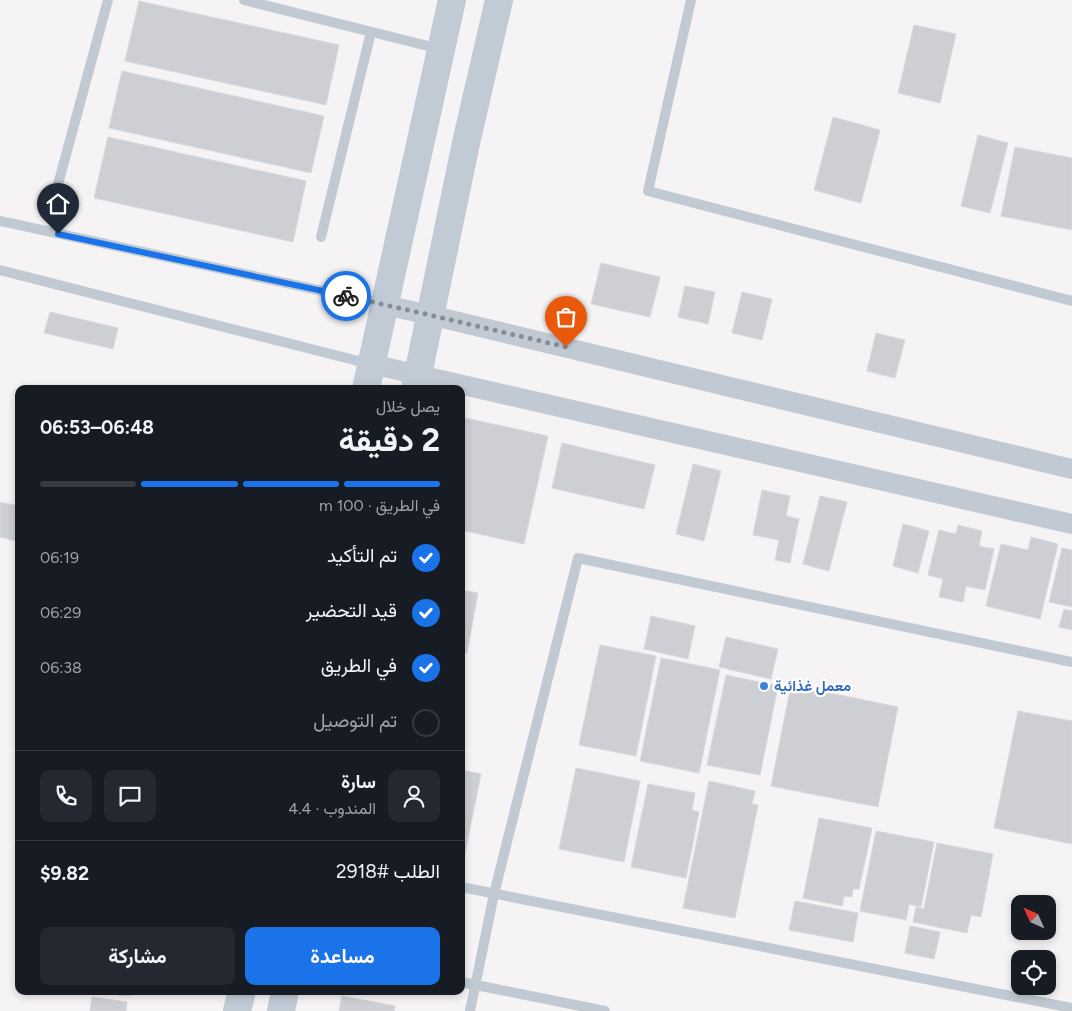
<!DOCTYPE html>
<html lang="ar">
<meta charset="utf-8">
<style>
body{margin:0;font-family:Figtree,Vazirmatn,sans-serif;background:#242831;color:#f1f3f6;direction:rtl;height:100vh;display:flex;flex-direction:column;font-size:19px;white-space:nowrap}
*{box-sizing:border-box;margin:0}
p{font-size:16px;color:#9ea1a6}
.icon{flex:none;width:28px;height:28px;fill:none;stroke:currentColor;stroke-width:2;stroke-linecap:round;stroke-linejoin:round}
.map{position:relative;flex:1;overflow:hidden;direction:ltr}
.drawer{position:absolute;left:15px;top:385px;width:450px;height:610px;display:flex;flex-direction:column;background:#171b24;border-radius:10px;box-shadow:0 2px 8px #0003;direction:rtl}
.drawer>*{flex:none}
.needle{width:32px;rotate:315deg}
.controls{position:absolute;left:1011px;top:895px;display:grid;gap:10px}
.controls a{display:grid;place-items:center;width:45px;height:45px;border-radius:10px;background:#171b24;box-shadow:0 2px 8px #0003;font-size:25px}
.pin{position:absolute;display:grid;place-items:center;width:42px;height:42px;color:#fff;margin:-51px -21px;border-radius:50% 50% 50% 0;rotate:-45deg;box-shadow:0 0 5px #0007}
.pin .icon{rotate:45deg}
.courier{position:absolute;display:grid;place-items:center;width:50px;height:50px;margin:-25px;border:4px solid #1a73e8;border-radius:50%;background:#fff;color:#222;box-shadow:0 1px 6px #0007}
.headline em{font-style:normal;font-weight:700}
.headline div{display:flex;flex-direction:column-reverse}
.headline{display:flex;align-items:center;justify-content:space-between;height:85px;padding:0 25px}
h1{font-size:32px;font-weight:700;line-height:38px}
.bar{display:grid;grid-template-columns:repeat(4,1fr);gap:8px 5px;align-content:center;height:60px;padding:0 25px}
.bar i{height:6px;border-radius:4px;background:#363941}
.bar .current{background:#1a73e8}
.bar p{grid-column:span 4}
.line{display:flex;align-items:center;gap:12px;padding:0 25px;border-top:1px solid #363941}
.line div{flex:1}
.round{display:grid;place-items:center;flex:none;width:52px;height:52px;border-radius:10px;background:#242831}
ol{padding:0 25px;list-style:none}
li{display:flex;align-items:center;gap:15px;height:55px}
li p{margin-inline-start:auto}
li .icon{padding:5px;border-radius:50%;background:#1a73e8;color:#fff;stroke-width:4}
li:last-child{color:#9ea1a6}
li i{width:28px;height:28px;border:2px solid #363941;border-radius:50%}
.primary-button{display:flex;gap:10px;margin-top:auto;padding:10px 25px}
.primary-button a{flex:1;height:58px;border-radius:10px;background:#1a73e8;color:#fff;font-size:20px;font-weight:700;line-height:58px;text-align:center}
.primary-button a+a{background:#242831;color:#f1f3f6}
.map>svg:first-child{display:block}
.building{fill:#cdcfd5;stroke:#d7d9de}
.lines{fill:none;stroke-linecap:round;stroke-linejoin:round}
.lane{stroke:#c1cad2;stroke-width:10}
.street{stroke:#c1cad2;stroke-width:20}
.secondary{stroke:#c1cbd6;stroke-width:28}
.done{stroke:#868d94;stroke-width:5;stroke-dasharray:0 9}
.route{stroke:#1a73e8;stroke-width:6}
.shop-dot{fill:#3f7fe0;stroke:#fff;stroke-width:2}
.labels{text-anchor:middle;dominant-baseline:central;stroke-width:4.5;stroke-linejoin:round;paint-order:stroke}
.shop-label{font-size:15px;font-weight:bold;fill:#366cbe;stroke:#fff;text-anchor:start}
</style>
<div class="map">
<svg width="1072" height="1011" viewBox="0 0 1072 1011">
<rect width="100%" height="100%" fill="#f5f3f3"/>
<g class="building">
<polygon points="139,1 339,45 326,105 125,61"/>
<polygon points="914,25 956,34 940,103 898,93"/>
<polygon points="122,71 324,116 311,173 109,128"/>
<polygon points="833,117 880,130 861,203 814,190"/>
<polygon points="978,135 1008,143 990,213 961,206"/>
<polygon points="108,137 306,181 293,242 94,198"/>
<polygon points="1015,147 1072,158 1072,230 1001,216"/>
<polygon points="601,263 660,277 650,317 591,304"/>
<polygon points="685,286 715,292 708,324 678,317"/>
<polygon points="742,292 772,299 762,340 732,333"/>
<polygon points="50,312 118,328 113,349 44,333"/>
<polygon points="876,333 905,340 895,378 867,371"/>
<polygon points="461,417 548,436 524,544 461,530"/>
<polygon points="562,443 655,465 644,509 552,488"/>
<polygon points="693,464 721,471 704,541 676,534"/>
<polygon points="762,490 790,496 786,516 799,519 790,563 775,560 779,540 753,535"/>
<polygon points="820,496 847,502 829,571 803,564"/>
<polygon points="0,502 19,506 19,542 0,537"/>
<polygon points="903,524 929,531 918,573 893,566"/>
<polygon points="958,525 982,531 979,546 994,549 985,590 966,586 963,602 939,597 943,579 928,575 939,530 956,534"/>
<polygon points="1031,537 1058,544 1040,619 986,606 1001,544 1028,550"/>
<polygon points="1062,548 1072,550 1072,607 1049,602"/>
<polygon points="461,590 478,593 467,653 461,652"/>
<polygon points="1064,609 1072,611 1072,630 1059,627"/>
<polygon points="651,616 695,626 688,659 644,649"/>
<polygon points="726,637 778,649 771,679 719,667"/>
<polygon points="600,645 656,656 636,756 579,745"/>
<polygon points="661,658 720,670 699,773 640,761"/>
<polygon points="726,675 778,686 760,775 707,765"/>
<polygon points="791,685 898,707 878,807 771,786"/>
<polygon points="1018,711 1072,721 1072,844 994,828"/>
<polygon points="576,768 640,781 624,862 559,849"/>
<polygon points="461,770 481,774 463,863 461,862"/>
<polygon points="709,781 755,791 752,804 758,805 735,918 683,908"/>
<polygon points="648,784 695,793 692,810 699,812 686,878 631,867"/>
<polygon points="819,818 872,828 859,889 853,889 852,897 844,896 842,906 803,898"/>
<polygon points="876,831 934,842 921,907 909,904 906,920 860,911"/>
<polygon points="937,843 993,854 981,917 971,915 967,933 913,922 916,907 924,909"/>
<polygon points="795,901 858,913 853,942 789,930"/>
<polygon points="910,926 940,932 934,959 905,953"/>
<polygon points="88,991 130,991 130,996"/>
<polygon points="342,996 395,1006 394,1011 339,1011"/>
<polygon points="92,997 127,1002 126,1011 90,1011"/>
</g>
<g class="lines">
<g class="lane">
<polyline points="244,0 440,49"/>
<polyline points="691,0 648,191 1072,301"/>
<polyline points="57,188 108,0"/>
<polyline points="0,221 383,304"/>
<polyline points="321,237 371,32"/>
<polyline points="0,270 370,364"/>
<polyline points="461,887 1072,1008"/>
<polyline points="461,982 605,1011"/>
<polyline points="470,1011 494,894 578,558 1072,662"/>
</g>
<g class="street">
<polyline points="384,305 430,315 1072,469"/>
<polyline points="371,364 1072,524"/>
</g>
<g class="secondary">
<polyline points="366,389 452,0"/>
<polyline points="415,389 466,143 499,0"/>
<polyline points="237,1011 242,991"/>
<polyline points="281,1011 285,991"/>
</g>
</g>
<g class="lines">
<polyline class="done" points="346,296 430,315 566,347"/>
<polyline class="route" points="58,234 346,296"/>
</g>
<circle class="shop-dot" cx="764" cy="686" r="5"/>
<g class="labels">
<g class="shop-label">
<text x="774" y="686">معمل غذائية</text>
</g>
</g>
</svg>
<div class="controls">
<a><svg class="needle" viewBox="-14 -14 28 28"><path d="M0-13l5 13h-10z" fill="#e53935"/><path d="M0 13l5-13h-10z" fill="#9ea1a6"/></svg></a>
<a><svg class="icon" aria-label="locate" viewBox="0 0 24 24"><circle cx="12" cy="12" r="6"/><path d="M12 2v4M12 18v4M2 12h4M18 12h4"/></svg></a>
</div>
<div class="pin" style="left:566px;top:347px;background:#ea580c"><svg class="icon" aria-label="bag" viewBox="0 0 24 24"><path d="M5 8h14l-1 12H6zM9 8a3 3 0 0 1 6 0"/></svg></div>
<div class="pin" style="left:58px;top:234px;background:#1f2937"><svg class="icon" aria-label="home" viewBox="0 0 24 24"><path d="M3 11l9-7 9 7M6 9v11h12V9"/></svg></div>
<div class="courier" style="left:346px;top:296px"><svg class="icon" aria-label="bike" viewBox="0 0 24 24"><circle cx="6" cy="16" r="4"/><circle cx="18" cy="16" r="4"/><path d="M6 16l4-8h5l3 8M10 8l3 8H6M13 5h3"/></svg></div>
<section class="drawer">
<div class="headline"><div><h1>2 دقيقة</h1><p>يصل خلال</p></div><em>06:48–06:53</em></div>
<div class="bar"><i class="current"></i><i class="current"></i><i class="current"></i><i></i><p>في الطريق · 100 m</p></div>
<ol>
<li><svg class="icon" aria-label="check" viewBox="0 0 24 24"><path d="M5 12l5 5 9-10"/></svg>تم التأكيد<p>06:19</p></li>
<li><svg class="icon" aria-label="check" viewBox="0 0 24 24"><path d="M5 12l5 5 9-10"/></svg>قيد التحضير<p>06:29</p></li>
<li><svg class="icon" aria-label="check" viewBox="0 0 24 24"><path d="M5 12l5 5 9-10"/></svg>في الطريق<p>06:38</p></li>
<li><i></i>تم التوصيل</li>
</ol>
<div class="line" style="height:90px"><a class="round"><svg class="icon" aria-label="person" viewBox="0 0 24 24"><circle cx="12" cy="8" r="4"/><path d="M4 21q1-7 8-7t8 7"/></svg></a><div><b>سارة</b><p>المندوب · 4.4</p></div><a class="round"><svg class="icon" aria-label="chat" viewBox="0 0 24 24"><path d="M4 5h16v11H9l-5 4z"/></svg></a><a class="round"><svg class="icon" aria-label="phone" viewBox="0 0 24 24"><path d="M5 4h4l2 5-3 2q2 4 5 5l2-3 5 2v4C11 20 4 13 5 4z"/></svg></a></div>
<div class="line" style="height:65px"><div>الطلب #2918</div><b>$9.82</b></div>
<div class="primary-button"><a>مساعدة</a><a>مشاركة</a></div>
</section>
</div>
